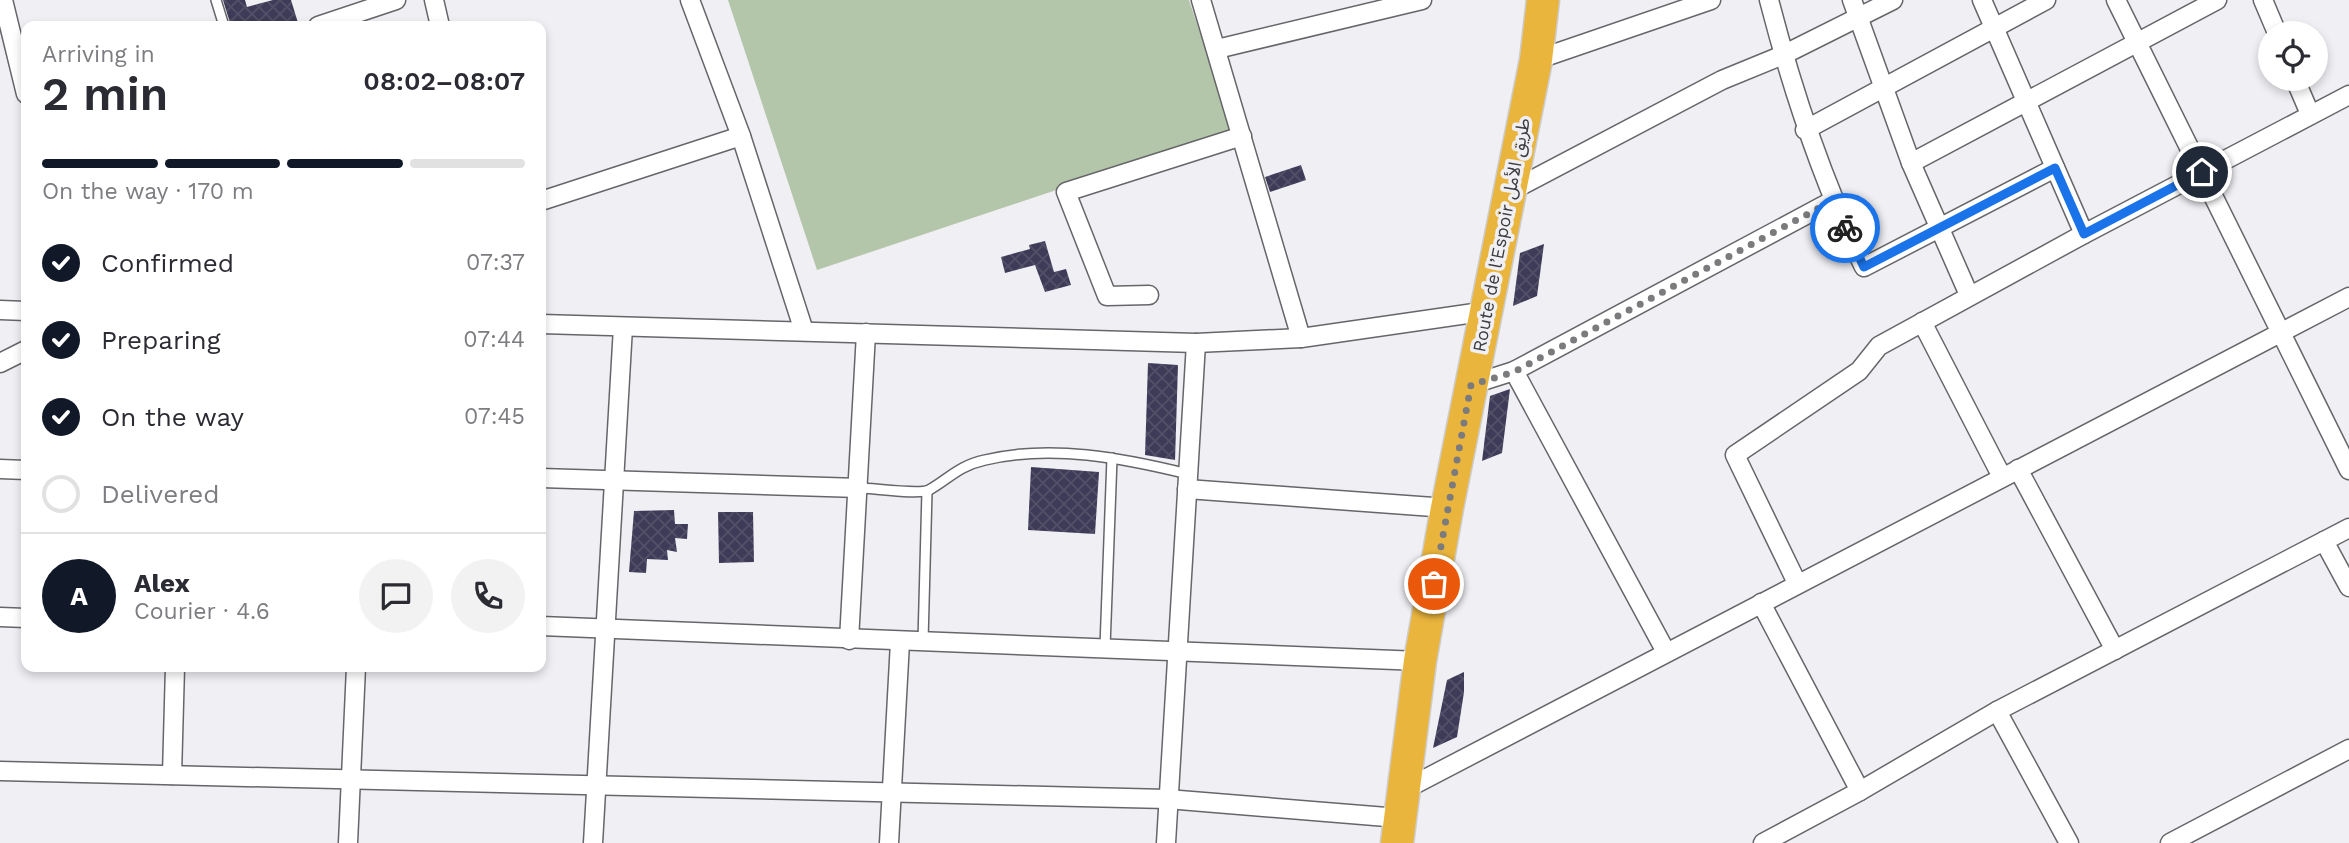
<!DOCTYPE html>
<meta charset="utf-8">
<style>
body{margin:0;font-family:"Work Sans","Noto Sans Arabic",sans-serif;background:#f2f2f3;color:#2b2b33;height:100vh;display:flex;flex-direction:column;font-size:26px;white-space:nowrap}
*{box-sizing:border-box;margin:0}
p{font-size:23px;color:#7c7c81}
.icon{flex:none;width:38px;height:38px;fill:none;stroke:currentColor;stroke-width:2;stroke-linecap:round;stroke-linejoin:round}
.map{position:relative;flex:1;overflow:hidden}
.panel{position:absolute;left:21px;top:21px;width:525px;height:651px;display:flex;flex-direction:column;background:#fff;border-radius:14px;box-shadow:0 4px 10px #0003}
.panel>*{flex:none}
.controls{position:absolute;left:2258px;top:21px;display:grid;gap:14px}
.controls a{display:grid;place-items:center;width:70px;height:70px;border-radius:50%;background:#fff;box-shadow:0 4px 10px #0003;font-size:35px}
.pin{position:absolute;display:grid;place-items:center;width:60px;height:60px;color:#fff;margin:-30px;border:4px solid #fff;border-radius:50%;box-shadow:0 2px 7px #0007}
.courier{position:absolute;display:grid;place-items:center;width:70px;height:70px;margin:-35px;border:5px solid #1a73e8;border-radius:50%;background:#fff;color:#222;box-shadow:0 2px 9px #0007}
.head em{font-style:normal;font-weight:600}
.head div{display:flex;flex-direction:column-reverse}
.head{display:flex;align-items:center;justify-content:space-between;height:119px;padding:0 21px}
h1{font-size:46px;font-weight:600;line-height:52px}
.bar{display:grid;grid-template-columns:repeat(4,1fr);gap:10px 7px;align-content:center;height:84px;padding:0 21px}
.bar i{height:9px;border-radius:5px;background:#e1e1e2}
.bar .current{background:#111827}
.bar p{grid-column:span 4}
.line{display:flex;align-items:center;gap:18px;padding:0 21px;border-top:2px solid #e1e1e2}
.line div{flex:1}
.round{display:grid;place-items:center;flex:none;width:74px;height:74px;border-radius:37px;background:#f2f2f3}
ol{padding:0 21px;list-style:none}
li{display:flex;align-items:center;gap:21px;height:77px}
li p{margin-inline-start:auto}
li .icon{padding:7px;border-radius:50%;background:#111827;color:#fff;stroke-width:4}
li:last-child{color:#7c7c81}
li i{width:38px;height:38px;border:4px solid #e1e1e2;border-radius:50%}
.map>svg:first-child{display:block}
.green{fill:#b4c6aa}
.building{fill:url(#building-cross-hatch)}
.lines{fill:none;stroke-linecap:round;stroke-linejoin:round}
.lane-casing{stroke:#66666a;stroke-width:12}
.street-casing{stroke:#66666a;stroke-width:21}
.highway-casing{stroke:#cccccd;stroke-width:35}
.lane{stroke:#fff;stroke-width:9}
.street{stroke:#fff;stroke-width:18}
.highway{stroke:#eab53d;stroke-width:32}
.done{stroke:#7b7b7e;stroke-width:7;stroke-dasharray:0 12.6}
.route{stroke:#1a73e8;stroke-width:9}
.labels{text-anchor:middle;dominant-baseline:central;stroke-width:7;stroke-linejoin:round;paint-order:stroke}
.street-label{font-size:18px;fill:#3c3c3e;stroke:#efeff4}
</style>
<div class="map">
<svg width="2349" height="843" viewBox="0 0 2349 843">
<defs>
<pattern id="building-cross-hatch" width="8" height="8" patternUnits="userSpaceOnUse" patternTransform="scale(1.75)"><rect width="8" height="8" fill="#3e3b58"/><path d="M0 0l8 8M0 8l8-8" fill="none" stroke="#525068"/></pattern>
</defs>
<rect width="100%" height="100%" fill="#efeff4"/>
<polygon class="green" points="728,0 1189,0 1233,131 817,270"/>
<g class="building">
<polygon points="223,0 245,0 247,7 273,0 291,0 299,26 231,26"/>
<polygon points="1301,165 1306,180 1270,192 1265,177"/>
<polygon points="1045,241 1054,272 1066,269 1071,285 1045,292 1035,265 1005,273 1001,257 1030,249 1029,245"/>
<polygon points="1544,244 1537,296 1513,306 1520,253"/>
<polygon points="1148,363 1178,365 1175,460 1145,455"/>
<polygon points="1510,389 1502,453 1482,461 1490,396"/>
<polygon points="1031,467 1099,472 1095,534 1028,530"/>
<polygon points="674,510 675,524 688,524 687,539 675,538 677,552 667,550 668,560 647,559 646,573 629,572 634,511"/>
<polygon points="718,512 753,512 754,562 719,563"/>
<polygon points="1464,672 1464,692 1457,737 1433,748 1447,680"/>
</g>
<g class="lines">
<defs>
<g id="lane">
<polyline points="216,0 224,26"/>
<path d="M859,488C873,488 919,495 929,490C950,478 958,466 985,460C1051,444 1123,458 1188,474"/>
<polyline points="923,641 927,491"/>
<polyline points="1105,647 1112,458"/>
</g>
<g id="street">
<polyline points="3,0 26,94"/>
<polyline points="434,0 440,26"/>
<polyline points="690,0 741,136 804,331"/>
<polyline points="1201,0 1301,338"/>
<path d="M1769,0C1793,93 1822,180 1864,267L2055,168"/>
<polyline points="1852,0 1911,163 1969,295"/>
<polyline points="1982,0 2084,234"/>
<polyline points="2116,0 2349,470"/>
<polyline points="2263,0 2277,33"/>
<polyline points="318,26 396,0"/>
<polyline points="1217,49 1422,0"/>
<polyline points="1536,60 1711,0"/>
<polyline points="2295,79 2310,114"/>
<polyline points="1805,130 2046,0"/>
<polyline points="1911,163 2217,0"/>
<polyline points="1509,192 1722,80 1783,55 1893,0"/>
<polyline points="541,201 741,136"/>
<polyline points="1149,295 1107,296 1066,192 1242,136"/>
<polyline points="0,310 26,311"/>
<polyline points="1922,322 2002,477"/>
<polyline points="541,324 1196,343 1301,338 1488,311"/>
<polyline points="0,363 26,350"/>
<polyline points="1514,371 1666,652"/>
<polyline points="1470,385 1514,371 1832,201"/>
<polyline points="0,469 26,470"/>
<polyline points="2018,469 2115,650"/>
<polyline points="541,478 859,488"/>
<polyline points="1187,489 1447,508"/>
<polyline points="2324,541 2349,587"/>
<polyline points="1797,583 1735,455 1859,371 1879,346 2084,234 2349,95"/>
<polyline points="1761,603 1860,791"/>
<polyline points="0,617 26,618"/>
<polyline points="541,626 1420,661"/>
<polyline points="849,640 866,333"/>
<polyline points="1997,711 2069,843"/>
<polyline points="0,771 1167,799 1399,818"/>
<polyline points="172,775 175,667"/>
<polyline points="1402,791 2349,297"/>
<polyline points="348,843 356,667"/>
<polyline points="593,843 623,327"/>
<polyline points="889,843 900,642"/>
<polyline points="1166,843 1196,343"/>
<polyline points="1763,843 1860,791 1997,711 2349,528"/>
<polyline points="2170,843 2349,749"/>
</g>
<polyline id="highway" points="1397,843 1420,661 1447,508 1536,60 1543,0"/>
</defs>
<use href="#lane" class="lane-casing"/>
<use href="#street" class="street-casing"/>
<use href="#highway" class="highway-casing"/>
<use href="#lane" class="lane"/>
<use href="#street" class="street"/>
<use href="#highway" class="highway"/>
</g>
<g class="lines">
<polyline class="done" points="1434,584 1471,385 1514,372 1832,201 1845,228"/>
<polyline class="route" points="1845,228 1864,267 2055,168 2084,234 2202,172"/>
</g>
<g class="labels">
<g class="street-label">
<text transform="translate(1501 235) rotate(-79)">Route de l’Espoir طريق الأمل</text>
</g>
</g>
</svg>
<div class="controls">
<a><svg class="icon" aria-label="locate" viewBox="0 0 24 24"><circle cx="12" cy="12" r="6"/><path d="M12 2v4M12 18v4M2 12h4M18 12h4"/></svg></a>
</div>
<div class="pin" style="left:1434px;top:584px;background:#ea580c"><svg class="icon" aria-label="bag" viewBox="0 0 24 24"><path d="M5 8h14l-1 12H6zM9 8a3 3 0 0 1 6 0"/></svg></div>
<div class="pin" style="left:2202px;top:172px;background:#1f2937"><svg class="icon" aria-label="home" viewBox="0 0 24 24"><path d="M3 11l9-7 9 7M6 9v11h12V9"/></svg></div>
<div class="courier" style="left:1845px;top:228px"><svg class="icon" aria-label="bike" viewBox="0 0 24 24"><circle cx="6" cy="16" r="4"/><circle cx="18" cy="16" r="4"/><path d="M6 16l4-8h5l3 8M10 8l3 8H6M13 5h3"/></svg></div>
<section class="panel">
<div class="head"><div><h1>2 min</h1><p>Arriving in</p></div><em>08:02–08:07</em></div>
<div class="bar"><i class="current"></i><i class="current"></i><i class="current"></i><i></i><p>On the way · 170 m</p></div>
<ol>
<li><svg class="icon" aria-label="check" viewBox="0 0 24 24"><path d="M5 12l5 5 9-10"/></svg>Confirmed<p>07:37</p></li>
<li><svg class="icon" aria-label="check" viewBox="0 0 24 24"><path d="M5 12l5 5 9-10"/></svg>Preparing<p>07:44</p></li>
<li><svg class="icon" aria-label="check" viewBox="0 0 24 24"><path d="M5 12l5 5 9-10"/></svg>On the way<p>07:45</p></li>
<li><i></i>Delivered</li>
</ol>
<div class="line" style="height:126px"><b class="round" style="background:#111827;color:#fff">A</b><div><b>Alex</b><p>Courier · 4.6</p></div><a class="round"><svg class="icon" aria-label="chat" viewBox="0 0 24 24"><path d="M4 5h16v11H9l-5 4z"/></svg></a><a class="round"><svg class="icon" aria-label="phone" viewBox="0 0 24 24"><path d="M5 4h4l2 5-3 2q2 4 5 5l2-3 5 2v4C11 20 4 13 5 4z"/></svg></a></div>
</section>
</div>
